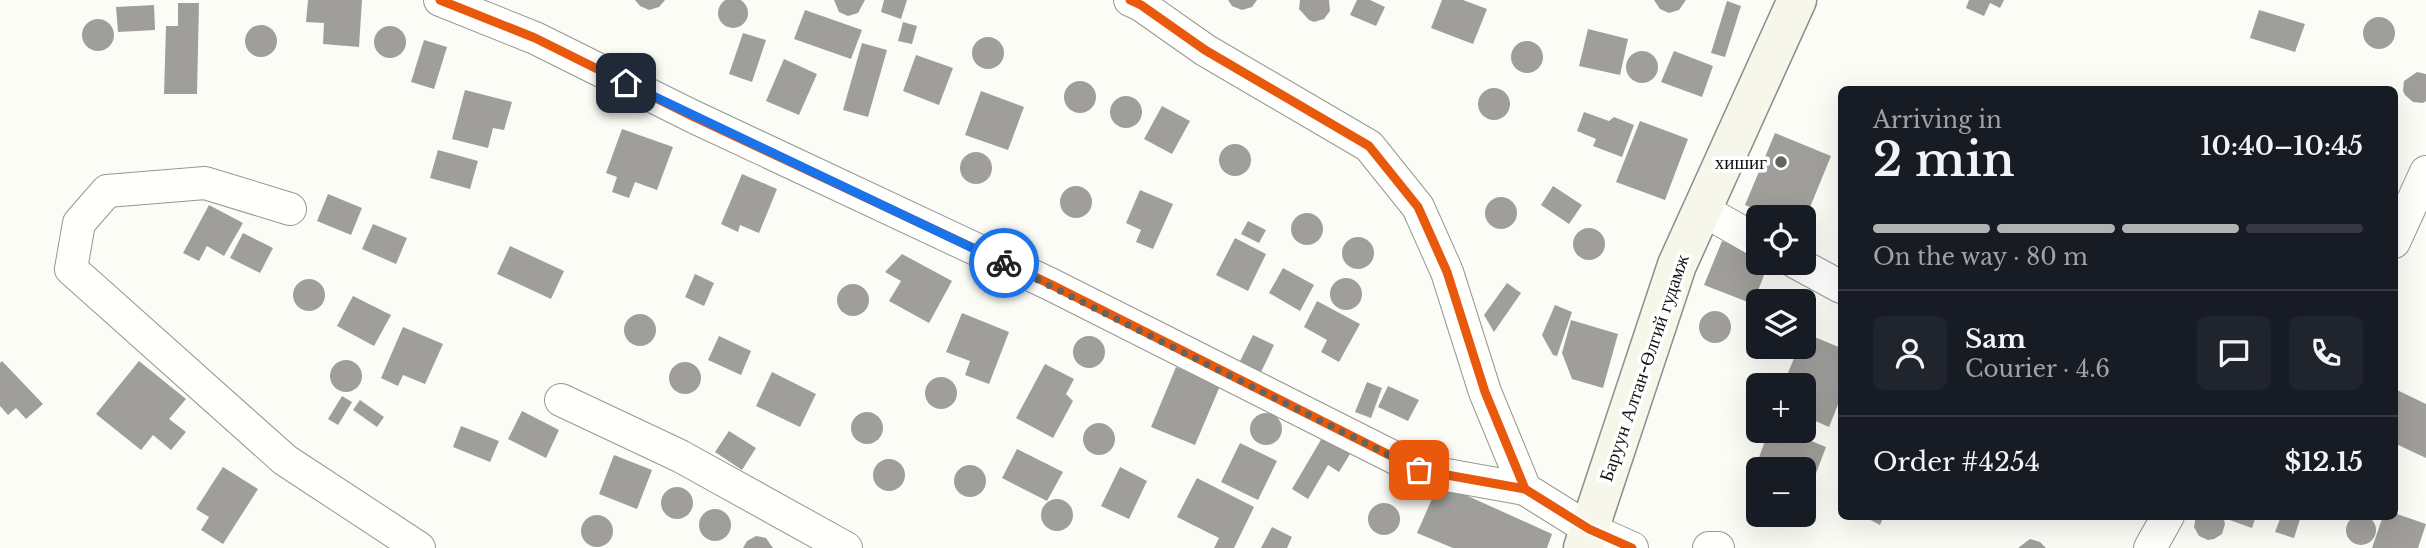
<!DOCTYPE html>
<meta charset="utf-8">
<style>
body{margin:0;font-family:"Libre Baskerville",serif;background:#20242c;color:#f1f3f6;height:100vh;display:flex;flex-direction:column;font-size:26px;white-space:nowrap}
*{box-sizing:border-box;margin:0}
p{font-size:23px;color:#9ea1a6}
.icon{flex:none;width:38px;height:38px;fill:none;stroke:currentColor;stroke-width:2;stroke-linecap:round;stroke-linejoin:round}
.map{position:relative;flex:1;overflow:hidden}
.details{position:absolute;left:1838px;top:86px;width:560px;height:434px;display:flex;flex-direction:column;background:#171b24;border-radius:10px;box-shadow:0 7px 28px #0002}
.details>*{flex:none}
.buttons{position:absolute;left:1746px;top:205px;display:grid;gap:14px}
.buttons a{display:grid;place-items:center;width:70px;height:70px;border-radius:10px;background:#171b24;box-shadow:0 7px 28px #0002;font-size:35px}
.pin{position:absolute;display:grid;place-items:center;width:60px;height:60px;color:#fff;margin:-30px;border-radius:14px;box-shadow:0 4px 10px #0006}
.courier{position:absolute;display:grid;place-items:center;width:70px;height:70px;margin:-35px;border:5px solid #1a73e8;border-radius:50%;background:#fff;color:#222;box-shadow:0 2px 9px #0007}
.summary em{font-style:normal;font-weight:600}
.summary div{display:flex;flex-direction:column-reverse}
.summary{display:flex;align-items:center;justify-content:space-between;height:119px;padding:0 35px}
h1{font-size:46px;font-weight:600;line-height:52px}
.bar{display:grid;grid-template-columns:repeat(4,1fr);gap:10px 7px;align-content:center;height:84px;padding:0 35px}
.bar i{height:9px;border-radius:5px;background:#363941}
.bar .current{background:#b1b2b2}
.bar p{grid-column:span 4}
.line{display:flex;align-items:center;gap:18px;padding:0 35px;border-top:2px solid #363941}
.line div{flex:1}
.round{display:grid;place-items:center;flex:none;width:74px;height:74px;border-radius:10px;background:#20242c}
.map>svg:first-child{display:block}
.building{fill:#a09e9b}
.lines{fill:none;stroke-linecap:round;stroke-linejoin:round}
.minor-casing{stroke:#969694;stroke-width:34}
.secondary-casing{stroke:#8d8d8a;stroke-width:41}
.minor{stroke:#fffffe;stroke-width:32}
.secondary{stroke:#f6f6eb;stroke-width:38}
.cycleway-casing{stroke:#fff;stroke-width:13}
.cycleway{stroke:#e8590c;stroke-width:9}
.done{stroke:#636360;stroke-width:7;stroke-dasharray:0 12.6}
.route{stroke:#1a73e8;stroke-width:9}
.poi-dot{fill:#636360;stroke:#fff;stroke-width:2.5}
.labels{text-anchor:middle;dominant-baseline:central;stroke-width:7;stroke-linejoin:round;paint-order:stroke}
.poi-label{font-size:19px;fill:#101010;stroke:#fff;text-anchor:end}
.street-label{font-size:19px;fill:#101010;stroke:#fff}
</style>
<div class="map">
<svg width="2426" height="548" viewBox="0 0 2426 548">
<rect width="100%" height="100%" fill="#fcfcf6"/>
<g class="building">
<circle cx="733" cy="13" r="15"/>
<polygon points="308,0 362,0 359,47 323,44 324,23 306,22"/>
<polygon points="635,0 665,0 659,7 649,10 640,6"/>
<polygon points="834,0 865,0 858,13 848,16 839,12"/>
<polygon points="884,0 907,0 901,19 881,12"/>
<polygon points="1228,0 1257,0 1252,7 1242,10 1232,6"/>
<polygon points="1300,0 1329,0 1330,11 1324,19 1314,22 1309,20 1299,9"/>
<polygon points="1357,0 1370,0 1385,7 1376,26 1350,15"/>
<polygon points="1442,0 1463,0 1487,9 1473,44 1431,28"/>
<polygon points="1654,0 1686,0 1679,10 1669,13 1660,9"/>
<polygon points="1969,0 2004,0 2000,8 1990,3 1984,16 1966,8"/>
<polygon points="1727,1 1741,6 1725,57 1711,53"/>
<polygon points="178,3 199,3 197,94 164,94 166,26 178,26"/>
<polygon points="154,5 155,30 118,32 116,7"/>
<polygon points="805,10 862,30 851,59 794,39"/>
<polygon points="2259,10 2305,24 2295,52 2250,38"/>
<circle cx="2379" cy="33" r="16"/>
<circle cx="98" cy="35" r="16"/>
<polygon points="903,22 917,26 912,44 898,41"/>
<circle cx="261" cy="41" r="16"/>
<circle cx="390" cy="42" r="16"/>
<polygon points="1588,29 1628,39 1620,75 1579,66"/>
<polygon points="743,33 766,40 752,82 729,74"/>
<circle cx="988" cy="53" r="16"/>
<polygon points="424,40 447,47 434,89 411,82"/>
<circle cx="1527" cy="57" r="16"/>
<polygon points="862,43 887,50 868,117 843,110"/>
<polygon points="1674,51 1713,66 1702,97 1661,82"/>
<circle cx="1642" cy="67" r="16"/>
<polygon points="916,55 953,68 939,105 903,91"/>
<polygon points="784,59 817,74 799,115 766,101"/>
<polygon points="2417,72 2426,74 2426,101 2423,103 2413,102 2405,95 2403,91 2404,81"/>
<circle cx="1080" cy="97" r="16"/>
<circle cx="1494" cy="104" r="16"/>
<polygon points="465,90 512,102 504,130 493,128 488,148 452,139"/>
<polygon points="981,91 1024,107 1008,150 965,135"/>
<circle cx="1126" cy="112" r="16"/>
<polygon points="1162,106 1190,121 1172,154 1144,139"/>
<polygon points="1584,112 1609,121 1614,117 1634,125 1622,157 1593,146 1596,139 1577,131"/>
<polygon points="1640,121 1688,139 1665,200 1616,182"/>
<polygon points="622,129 673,147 657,190 635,182 629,198 612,192 617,177 606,173"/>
<polygon points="1775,133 1831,156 1806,217 1782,208 1778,217 1773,217 1745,205"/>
<circle cx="1235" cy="160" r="16"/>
<polygon points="438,150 478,161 470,189 430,178"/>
<circle cx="976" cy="168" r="16"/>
<polygon points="742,174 777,189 759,233 740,225 738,232 721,224"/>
<polygon points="1553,186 1582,205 1569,224 1541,205"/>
<circle cx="1076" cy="202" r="16"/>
<polygon points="1140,190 1173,204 1153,249 1136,242 1141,230 1126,223"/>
<polygon points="328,194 362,208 351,235 317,221"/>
<circle cx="1501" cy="213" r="16"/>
<polygon points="209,205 243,223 224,256 207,246 199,261 183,253"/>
<circle cx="1307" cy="229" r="16"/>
<polygon points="1248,221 1266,230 1259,243 1241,234"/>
<polygon points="373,224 407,238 396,264 362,249"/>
<circle cx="1589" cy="244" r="16"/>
<polygon points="243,233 273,248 260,273 230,258"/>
<circle cx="1358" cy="253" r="16"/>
<polygon points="1235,238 1266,254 1248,291 1216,275"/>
<polygon points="1722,241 1759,256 1759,262 1769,262 1753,304 1704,285"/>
<polygon points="510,246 564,271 551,299 497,274"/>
<polygon points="902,254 952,281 929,323 889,301 901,281 885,272"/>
<polygon points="1283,268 1314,285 1300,311 1269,293"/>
<polygon points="695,274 714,283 704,306 685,297"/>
<circle cx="1346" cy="294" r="16"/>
<circle cx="309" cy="295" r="16"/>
<polygon points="1507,283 1521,293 1494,332 1484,315"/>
<circle cx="853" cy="300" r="16"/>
<polygon points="353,296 391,315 374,346 337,326"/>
<polygon points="1317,301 1360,324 1339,362 1321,352 1327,340 1304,327"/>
<polygon points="1555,305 1572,312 1557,356 1553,355 1542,335"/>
<circle cx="1715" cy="327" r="16"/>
<polygon points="962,313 1009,332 989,384 965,375 970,361 946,352"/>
<circle cx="640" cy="330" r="16"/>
<polygon points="1571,320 1618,334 1603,388 1572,379 1562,353"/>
<polygon points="403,327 443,344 425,384 403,375 398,386 381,378"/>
<polygon points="1805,333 1841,348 1841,397 1829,427 1804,416 1804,385 1783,385 1799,346 1804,346"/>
<polygon points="1253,335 1274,345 1261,372 1240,361"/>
<polygon points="719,336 751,351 741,375 708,360"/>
<circle cx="1089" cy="352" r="16"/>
<circle cx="346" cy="376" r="16"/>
<polygon points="2,361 43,404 26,419 16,408 8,415 0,406 0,363"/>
<polygon points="139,361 186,399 169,419 186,432 171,450 153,435 141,450 96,414"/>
<circle cx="685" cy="378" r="16"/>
<polygon points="1045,364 1074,379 1066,394 1073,401 1053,438 1016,418"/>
<polygon points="1176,367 1220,386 1195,445 1151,427"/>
<polygon points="772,372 816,394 800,427 756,406"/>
<circle cx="941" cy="393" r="16"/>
<polygon points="1367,382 1382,388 1371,418 1355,412"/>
<polygon points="1388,386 1419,400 1408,421 1378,407"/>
<polygon points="2397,390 2426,404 2426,458 2394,443 2394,395"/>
<polygon points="342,396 352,402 338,425 328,419"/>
<polygon points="360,400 384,417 377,427 353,410"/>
<polygon points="522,411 559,430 546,458 508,439"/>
<circle cx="867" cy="428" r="16"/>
<circle cx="1266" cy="429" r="16"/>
<circle cx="1099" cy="439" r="16"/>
<polygon points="461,426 499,441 490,462 453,447"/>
<polygon points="1769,430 1784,430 1826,447 1804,505 1804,469 1782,469 1758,460"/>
<polygon points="729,431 756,448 742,470 715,452"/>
<polygon points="1322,438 1350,454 1339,472 1328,465 1308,499 1292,489"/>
<polygon points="1240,443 1277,461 1258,500 1221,482"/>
<polygon points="1017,449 1063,472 1047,501 1002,478"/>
<polygon points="614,455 652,470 637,509 599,494"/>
<circle cx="889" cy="475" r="16"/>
<circle cx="970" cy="481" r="16"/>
<polygon points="223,467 258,489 223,544 201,530 209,517 196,509"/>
<polygon points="1120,467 1147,481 1129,519 1101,506"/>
<polygon points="1197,478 1254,507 1234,548 1214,548 1219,538 1177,517"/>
<polygon points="1439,483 1552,534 1547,548 1453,548 1417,533"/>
<circle cx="677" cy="503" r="16"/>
<circle cx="1057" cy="515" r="16"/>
<circle cx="1384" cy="519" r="16"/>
<circle cx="715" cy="525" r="16"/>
<polygon points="2394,513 2426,524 2418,548 2372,548 2383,516 2394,516"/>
<circle cx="2361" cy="530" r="15"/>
<circle cx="597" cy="531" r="16"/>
<polygon points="1863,516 1884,516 1880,525"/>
<polygon points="2196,516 2223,516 2225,524 2222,534 2214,539 2208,540 2199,536 2194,527"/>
<polygon points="2225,516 2256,516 2252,528 2224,518"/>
<polygon points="2301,516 2294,538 2275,532 2280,519 2272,516"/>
<polygon points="1272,527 1292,537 1287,548 1261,548"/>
<polygon points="756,536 766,538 773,548 743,548 747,541"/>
<polygon points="2030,539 2040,542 2046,548 2018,548"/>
</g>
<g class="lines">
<defs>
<g id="minor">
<polyline points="440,0 535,38 694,117 1050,284 1419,470 1525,489"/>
<polyline points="1130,0 1141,5 1205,50 1369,146 1418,207 1447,272 1485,392 1525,489 1589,529 1632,548"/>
<polyline points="290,209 205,183 107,191 79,223 71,269 285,460 419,548"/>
<polyline points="1703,210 1759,242"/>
<polyline points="2394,242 2426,172"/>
<polyline points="1795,262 1841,287"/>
<polyline points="561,400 680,456 846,548"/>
<polyline points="1709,548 1718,548"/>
<polyline points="2150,548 2168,516"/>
</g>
<polyline id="secondary" points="1583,548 1677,265 1797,0"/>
</defs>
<use href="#minor" class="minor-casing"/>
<use href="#secondary" class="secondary-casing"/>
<use href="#minor" class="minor"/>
<use href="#secondary" class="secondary"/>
<defs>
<g id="cycleway">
<polyline points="440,0 535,38 694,117 1050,284 1419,470 1525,489"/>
<polyline points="1130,0 1141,5 1205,50 1369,146 1418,207 1447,272 1485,392 1525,489 1589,529 1632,548"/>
</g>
</defs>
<use href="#cycleway" class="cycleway-casing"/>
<use href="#cycleway" class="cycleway"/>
</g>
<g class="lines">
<polyline class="done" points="1004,263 1419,470"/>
<polyline class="route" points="626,83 1004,263"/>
</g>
<circle class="poi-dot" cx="1781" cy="162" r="7"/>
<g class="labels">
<g class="poi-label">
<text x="1767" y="162">хишиг</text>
</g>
<g class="street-label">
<text transform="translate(1644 368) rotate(-71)">Баруун Алтан-Өлгий гудамж</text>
</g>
</g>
</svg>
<div class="buttons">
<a><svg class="icon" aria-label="locate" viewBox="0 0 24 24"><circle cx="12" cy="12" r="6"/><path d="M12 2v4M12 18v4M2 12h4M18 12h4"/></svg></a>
<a><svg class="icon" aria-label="layers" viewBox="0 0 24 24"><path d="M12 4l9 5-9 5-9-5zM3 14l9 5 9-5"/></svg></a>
<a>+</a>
<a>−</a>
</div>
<div class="pin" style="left:1419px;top:470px;background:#ea580c"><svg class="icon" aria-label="bag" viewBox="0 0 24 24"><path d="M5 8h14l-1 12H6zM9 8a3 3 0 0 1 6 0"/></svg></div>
<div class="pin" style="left:626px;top:83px;background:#1f2937"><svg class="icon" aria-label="home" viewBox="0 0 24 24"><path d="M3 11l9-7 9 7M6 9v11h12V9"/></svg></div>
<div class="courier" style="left:1004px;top:263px"><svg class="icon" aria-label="bike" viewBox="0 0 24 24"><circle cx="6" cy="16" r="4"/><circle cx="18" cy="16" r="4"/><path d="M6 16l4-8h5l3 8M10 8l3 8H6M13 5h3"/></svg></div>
<section class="details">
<div class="summary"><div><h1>2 min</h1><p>Arriving in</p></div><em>10:40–10:45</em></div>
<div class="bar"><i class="current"></i><i class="current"></i><i class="current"></i><i></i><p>On the way · 80 m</p></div>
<div class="line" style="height:126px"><a class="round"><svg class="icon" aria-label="person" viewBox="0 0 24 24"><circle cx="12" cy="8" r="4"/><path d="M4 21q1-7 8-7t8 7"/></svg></a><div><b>Sam</b><p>Courier · 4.6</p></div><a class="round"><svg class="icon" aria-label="chat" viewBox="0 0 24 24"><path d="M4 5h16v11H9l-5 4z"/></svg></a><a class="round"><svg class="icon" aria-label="phone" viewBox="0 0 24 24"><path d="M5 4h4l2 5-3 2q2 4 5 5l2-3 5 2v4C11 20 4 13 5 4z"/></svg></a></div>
<div class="line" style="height:91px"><div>Order #4254</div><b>$12.15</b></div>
</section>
</div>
